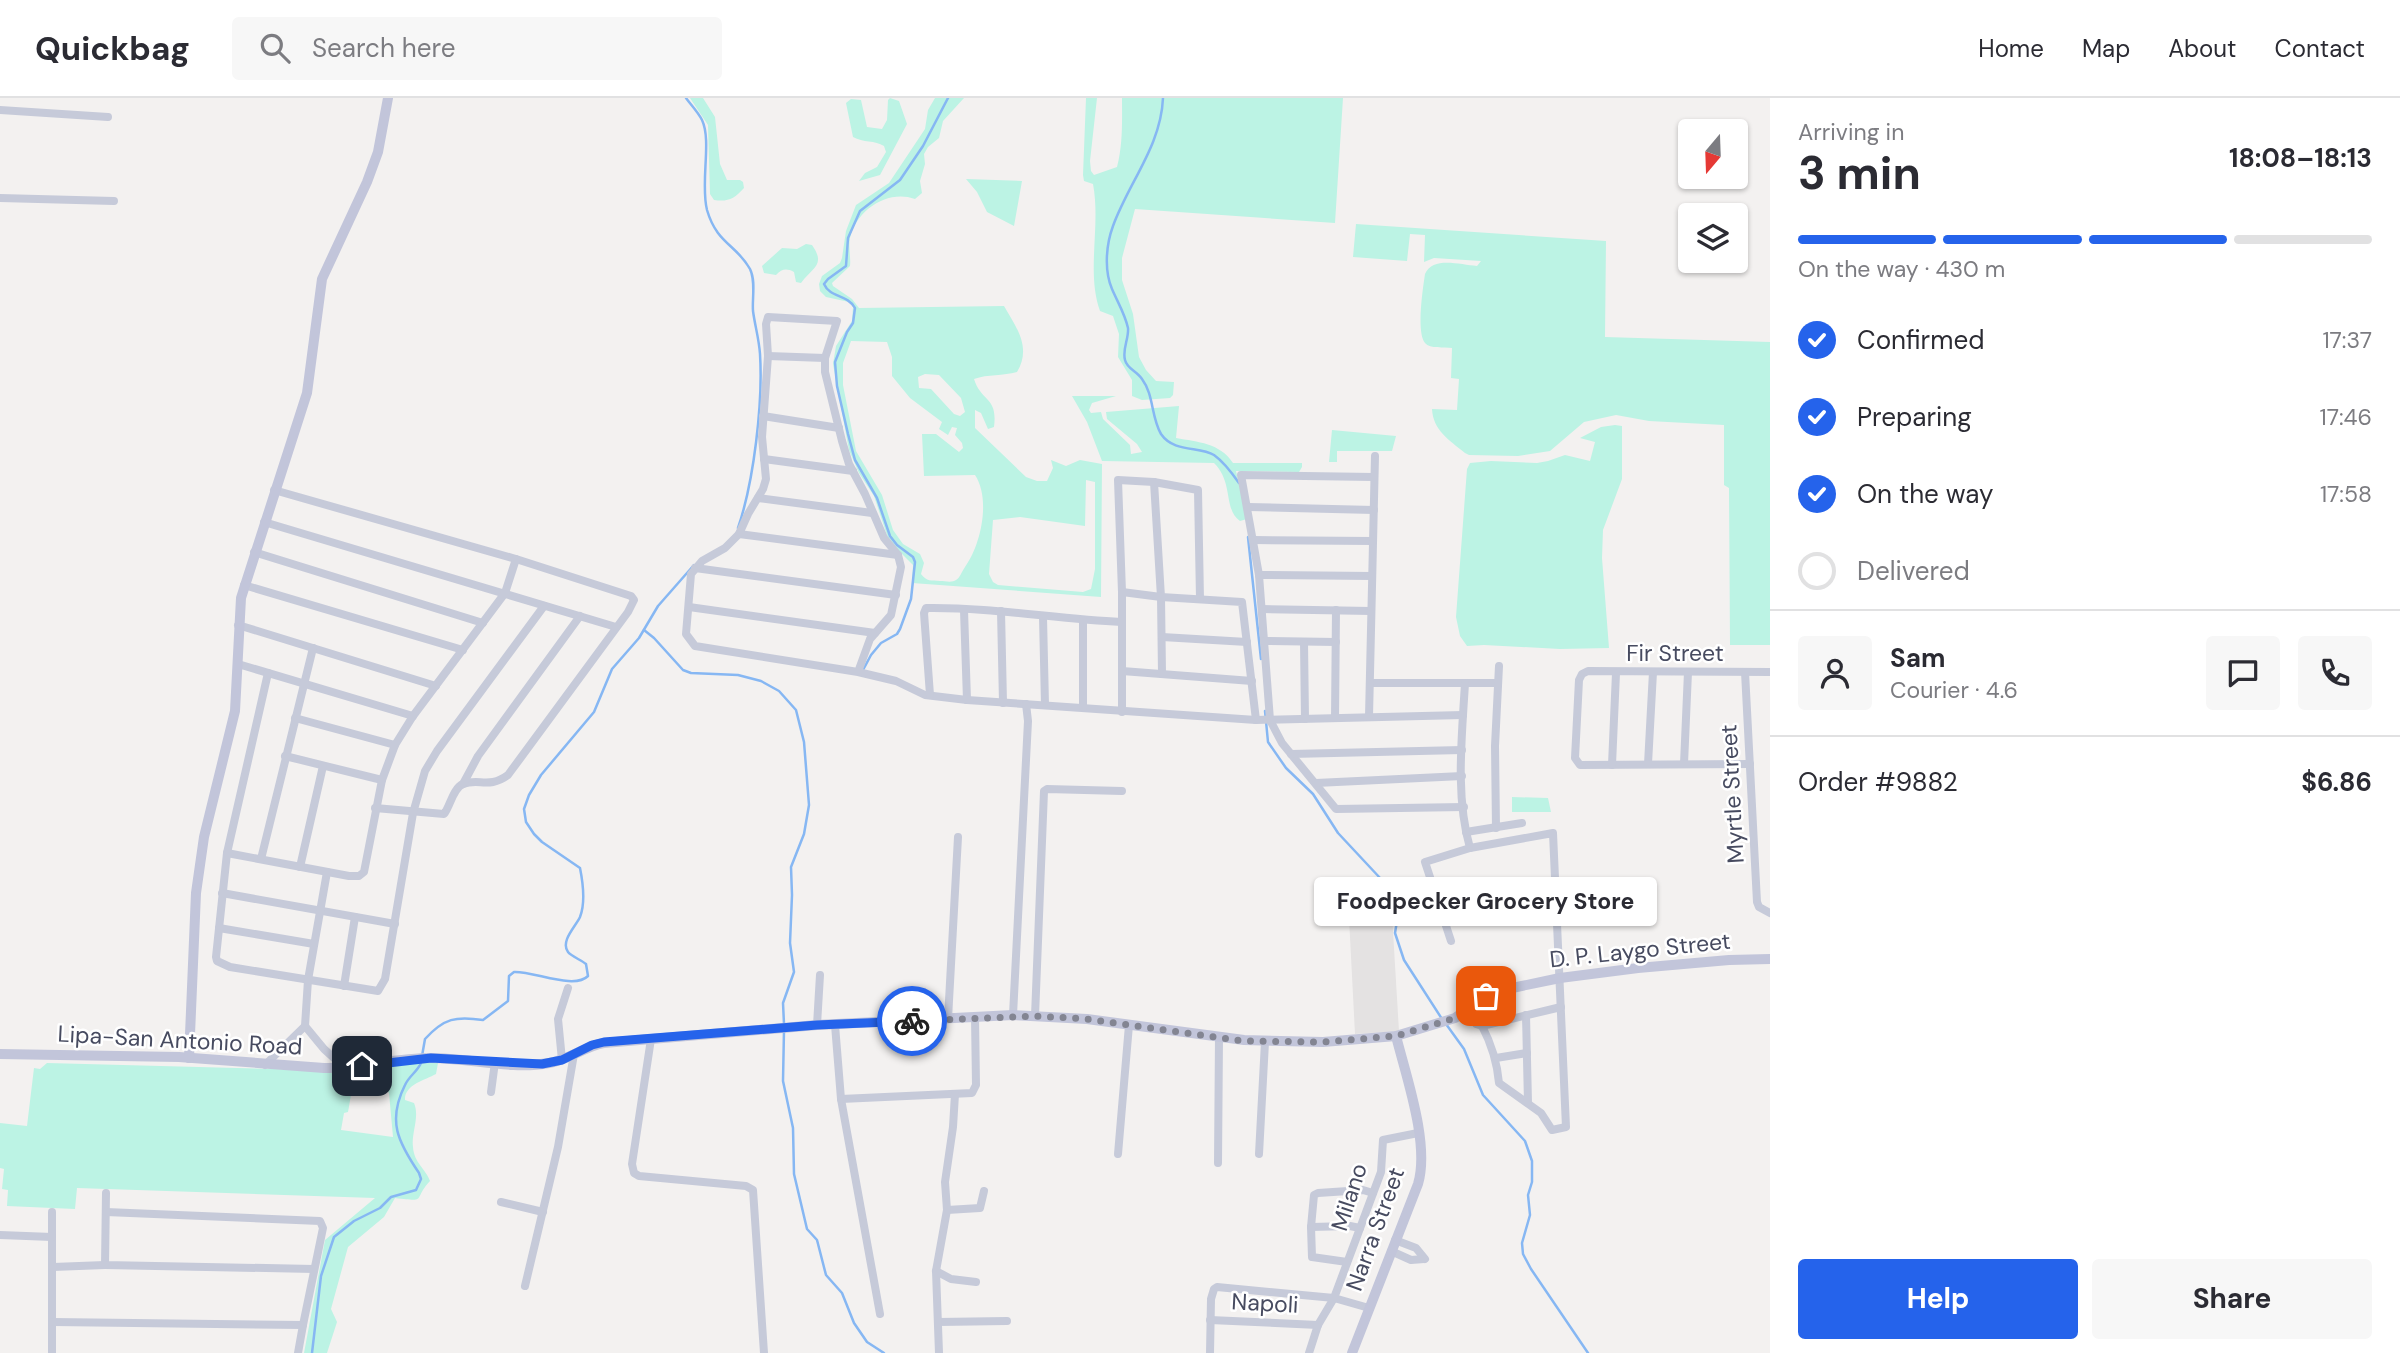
<!DOCTYPE html>
<meta charset="utf-8">
<style>
body{margin:0;font-family:"DM Sans",sans-serif;background:#f7f7f7;color:#2b2b33;height:100vh;display:flex;flex-direction:column;font-size:26px;white-space:nowrap}
*{box-sizing:border-box;margin:0}
p{font-size:23px;color:#7c7c81}
.icon{flex:none;width:38px;height:38px;fill:none;stroke:currentColor;stroke-width:2;stroke-linecap:round;stroke-linejoin:round}
.map{position:relative;flex:1;overflow:hidden}
.panel{display:flex;flex-direction:column;background:#fff;width:630px}
.panel>*{flex:none}
.needle{width:46px;rotate:199deg}
.tools{position:absolute;left:1678px;top:21px;display:grid;gap:14px}
.tools a{display:grid;place-items:center;width:70px;height:70px;border-radius:7px;background:#fff;box-shadow:0 2px 5px #0004;font-size:35px}
.pin{position:absolute;display:grid;place-items:center;width:60px;height:60px;color:#fff;margin:-30px;border-radius:14px;box-shadow:0 4px 10px #0006}
.courier{position:absolute;display:grid;place-items:center;width:70px;height:70px;margin:-35px;border:5px solid #2563eb;border-radius:50%;background:#fff;color:#222;box-shadow:0 2px 9px #0007}
.bubble{position:absolute;height:49px;border-radius:7px;background:#fff;box-shadow:0 2px 5px #0004;font-size:23px;font-weight:700;line-height:49px;text-align:center}
.overview em{font-style:normal;font-weight:700}
.overview div{display:flex;flex-direction:column-reverse}
.overview{display:flex;align-items:center;justify-content:space-between;height:119px;padding:0 28px}
h1{font-size:46px;font-weight:700;line-height:52px}
.bar{display:grid;grid-template-columns:repeat(4,1fr);gap:10px 7px;align-content:center;height:84px;padding:0 28px}
.bar i{height:9px;border-radius:5px;background:#e1e1e2}
.bar .on{background:#2563eb}
.bar p{grid-column:span 4}
.line{display:flex;align-items:center;gap:18px;padding:0 28px;border-top:2px solid #e1e1e2}
.line div{flex:1}
.round{display:grid;place-items:center;flex:none;width:74px;height:74px;border-radius:7px;background:#f7f7f7}
ol{padding:0 28px;list-style:none}
li{display:flex;align-items:center;gap:21px;height:77px}
li p{margin-inline-start:auto}
li .icon{padding:7px;border-radius:50%;background:#2563eb;color:#fff;stroke-width:4}
li:last-child{color:#7c7c81}
li i{width:38px;height:38px;border:4px solid #e1e1e2;border-radius:50%}
.button{display:flex;gap:14px;margin-top:auto;padding:14px 28px}
.button a{flex:1;height:80px;border-radius:7px;background:#2563eb;color:#fff;font-size:28px;font-weight:700;line-height:80px;text-align:center}
.button a+a{background:#f7f7f7;color:#2b2b33}
header{display:flex;align-items:center;gap:42px;box-sizing:border-box;height:98px;padding:0 35px;background:#fff;border-bottom:2px solid #e1e1e2}
header strong{font-size:33px}
nav{display:flex;gap:38px;margin-inline-start:auto;font-size:24px}
.search{width:490px;height:63px;background:#f7f7f7;display:flex;align-items:center;gap:18px;box-sizing:border-box;padding:0 24px;border-radius:7px;color:#7c7c81;font-size:26px}
main{display:flex;flex:1;min-height:0}
.map>svg:first-child{display:block}
.education{fill:#e4e2e2}
.green{fill:#bcf3e4;fill-rule:evenodd}
.lines{fill:none;stroke-linecap:round;stroke-linejoin:round}
.stream{stroke:#86b7f3;stroke-width:2.5}
.street{stroke:#c6cad9;stroke-width:8}
.secondary{stroke:#c2c5da;stroke-width:10}
.done{stroke:#838592;stroke-width:7;stroke-dasharray:0 12.6}
.route{stroke:#2563eb;stroke-width:9}
.labels{text-anchor:middle;dominant-baseline:central;stroke-width:5;stroke-linejoin:round;paint-order:stroke}
.street-label{font-size:23px;fill:#474b60;stroke:#fff}
</style>
<header>
<strong>Quickbag</strong>
<div class="search"><svg class="icon" aria-label="search" viewBox="0 0 24 24"><circle cx="10" cy="10" r="6"/><path d="M15 15l6 6"/></svg>Search here</div>
<nav><a>Home</a><a>Map</a><a>About</a><a>Contact</a></nav>
</header>
<main>
<div class="map">
<svg width="1770" height="1255" viewBox="0 0 1770 1255">
<rect width="100%" height="100%" fill="#f3f1f0"/>
<polygon class="education" points="1392,817 1399,933 1355,936 1349,820"/>
<g class="green">
<path d="M690,0H703L715,19L720,66L727,82H740L743,84L744,90C734,101 728,104 714,102L710,96L708,27Z"/>
<path d="M890,0L899,3L907,26L880,77L859,83L865,75L877,69L886,54L884,48C875,42 863,45 853,39L846,5L851,1L861,2L867,29L882,31L887,22L888,2Z"/>
<path d="M935,0H964L943,23L939,40L928,49L924,56L925,66L920,83L922,95L915,101C888,91 856,112 850,140C848,149 851,159 850,168L832,185L833,188L852,201L859,210L1004,208C1016,229 1032,249 1017,274C1003,278 988,276 974,281C981,304 998,298 994,329L988,331L981,315L975,312V330L1026,379L1037,383H1047L1053,370L1051,362L1066,368L1080,362L1102,366L1101,499L912,485L913,467L889,443L874,398L859,375L849,352L833,266L836,248L852,223L853,209L849,204L826,199L820,193L819,186L822,178L840,165L842,160L846,133L856,107L889,85L925,31L928,12ZM851,243L887,244L892,259V278L910,300L942,324L939,331L948,337L952,329L957,330L955,337L962,345L963,350L959,354L936,336H922L924,378L975,377C991,401 981,447 965,469C962,473 960,480 956,482C952,485 945,483 940,483C931,482 927,484 921,476L924,465L920,456L903,446L893,432L882,397L856,353L843,287V265ZM925,276L939,277L961,300L965,314L960,318L954,316L931,291L919,290L918,279ZM1086,382L1095,384V471L1091,491L1083,494L998,487L993,484L989,476L993,422L1020,419L1085,428Z"/>
<path d="M1086,0H1097L1090,63L1091,73L1094,77L1117,69C1123,46 1122,24 1122,0H1343L1335,125L1135,111L1122,160V182L1133,216L1139,259L1146,272L1156,283L1174,284L1173,297L1170,300L1142,302L1132,298V282L1118,259L1119,236L1113,218L1100,213C1086,174 1101,128 1093,86L1084,83L1083,77Z"/>
<polygon points="966,81 1022,83 1014,128 987,114 977,94"/>
<path d="M1356,126L1606,143L1605,239L1770,244V547H1730L1729,390L1724,387V327L1649,323L1616,317L1584,324L1550,353L1518,358L1469,357L1465,355C1449,342 1433,332 1432,311L1457,312L1459,281L1451,280L1452,250C1444,249 1430,251 1425,245C1416,234 1423,190 1425,176C1433,158 1460,167 1477,168L1481,163L1434,160L1424,164L1425,137L1410,136L1407,163L1353,159Z"/>
<path d="M806,146L812,147C826,167 813,169 801,185L796,184L794,174C786,170 782,171 776,177L764,175L762,168L782,150L797,151Z"/>
<path d="M1072,298H1116L1092,305L1089,312L1091,315L1101,314L1103,321L1130,347L1131,356L1142,354L1137,346L1107,321L1106,314L1179,308L1176,340C1198,344 1220,345 1233,365H1302V369L1299,374L1236,373L1247,421L1240,423C1223,411 1234,385 1214,365L1102,363L1087,324Z"/>
<polygon points="1615,327 1622,328 1622,381 1603,432 1602,460 1609,550 1560,551 1484,547 1467,548 1460,538 1456,519 1467,371 1470,365 1491,363 1537,365 1548,363 1565,357 1590,363 1595,344 1580,340 1601,329"/>
<polygon points="1332,332 1396,338 1392,353 1337,353 1337,364 1329,364"/>
<polygon points="1512,699 1548,700 1551,714 1512,714"/>
<path d="M47,965L352,973L354,980L348,1014L344,1015L341,1032L393,1039L389,995L380,984L376,972L409,965H438L436,976C425,982 404,987 405,1002L414,1005C420,1019 411,1035 413,1049C414,1065 426,1071 430,1083C412,1102 429,1104 395,1100L384,1119L348,1149L331,1211L337,1224L327,1255H304L325,1142L375,1100L77,1090L75,1111L7,1108L8,1092L2,1091L4,1071L0,1070V1025L27,1028L34,970L40,971Z"/>
</g>
<g class="lines">
<g class="stream">
<path d="M686,0C691,7 698,14 702,22C712,43 700,85 707,112C717,146 736,146 750,171C756,183 752,201 753,213C755,228 759,241 760,256C763,305 754,383 738,430"/>
<path d="M1163,0C1161,48 1129,84 1113,128C1106,147 1104,172 1112,191C1118,205 1125,216 1128,230C1129,241 1122,251 1125,262C1127,271 1137,273 1142,281C1154,297 1151,319 1161,336C1174,355 1199,348 1214,357C1224,364 1232,375 1239,385"/>
<polyline points="1248,439 1261,561"/>
<polyline points="644,532 654,540 683,572 691,575 738,577 761,583 779,593 796,612 804,644 809,707 804,736 791,769 792,797 790,845 794,874 783,905 784,926"/>
<path d="M863,572L871,557L881,545L897,536L900,531L911,501L915,464L913,459L897,447L890,438L877,400L855,362L848,336L837,288L835,264L847,234L853,225L855,210C847,196 830,200 824,186L828,181L846,168L848,140L860,113L900,82L923,48L948,0"/>
<polyline points="1265,613 1268,644 1286,670 1313,696 1338,735 1395,796 1398,817 1395,835 1404,862 1442,921"/>
<polyline points="1446,926 1464,951 1483,997 1525,1043 1532,1063 1532,1084 1528,1097 1530,1117 1522,1145 1523,1156 1531,1171 1588,1255"/>
<polyline points="784,932 783,983 793,1030 794,1076 807,1131 817,1142 826,1177 842,1195 854,1225 867,1244 884,1255"/>
<path d="M422,958L425,941C444,920 456,918 483,922L508,903L509,878L514,874C534,873 574,892 588,878L586,866C581,862 571,858 568,854C560,843 576,828 580,819C586,804 583,785 580,770L542,744L534,736L526,724L524,711L529,697L541,677L594,614L612,571L639,540L658,508L694,467"/>
<path d="M312,1255L321,1178L334,1139L354,1123L380,1110L391,1099L416,1092L421,1081L419,1075C398,1044 387,1023 405,987C409,978 417,974 421,965"/>
</g>
<g class="street">
<polyline points="0,12 108,19"/>
<polyline points="0,100 114,103"/>
<polyline points="768,258 825,260"/>
<polyline points="763,318 839,330"/>
<polyline points="764,361 853,373"/>
<polyline points="1374,379 1241,377 1259,477 1270,622 1282,645 1336,711 1464,709"/>
<polyline points="1154,384 1161,499 1162,576"/>
<path d="M274,392L516,461L631,498L634,502L628,514L508,677C489,691 479,680 463,686C453,690 450,709 444,716L375,710"/>
<polyline points="758,400 872,415"/>
<polyline points="1248,409 1374,412"/>
<polyline points="264,424 616,529"/>
<polyline points="739,436 898,457"/>
<polyline points="1254,442 1373,443"/>
<polyline points="254,454 483,525"/>
<polyline points="695,470 896,497"/>
<polyline points="1259,477 1372,478"/>
<polyline points="244,487 463,552"/>
<polyline points="1122,494 1161,499 1242,504 1256,622"/>
<polyline points="689,509 875,535"/>
<polyline points="1262,511 1371,513"/>
<polyline points="964,512 967,602"/>
<polyline points="1001,513 1003,605"/>
<polyline points="1043,519 1045,607"/>
<polyline points="238,527 436,588"/>
<polyline points="1162,539 1247,544"/>
<polyline points="1264,543 1336,544"/>
<polyline points="1304,544 1305,621"/>
<polyline points="238,566 413,618"/>
<polyline points="1122,573 1252,583"/>
<polyline points="858,574 870,541 891,517 901,469 898,457 884,440 865,396 849,366 842,343 825,274 825,260 837,223 768,219 766,226 768,258 762,339 766,381 763,391 748,416 739,436 725,450 702,463 691,476 686,536 695,548 858,574 896,583 925,597 967,602 1256,622 1463,617"/>
<polyline points="1745,574 1757,804 1759,809 1770,815"/>
<polyline points="268,575 227,755 216,859 217,863 230,869 378,893 385,881 413,715 425,673 437,653 544,508"/>
<polyline points="1370,585 1497,585"/>
<path d="M1465,585C1462,638 1455,698 1470,750"/>
<path d="M930,597L924,515L926,510C991,509 1056,521 1121,524"/>
<polyline points="1083,609 1083,522"/>
<polyline points="1122,614 1122,494 1118,382 1154,384 1198,392 1200,501"/>
<polyline points="1369,619 1375,358"/>
<polyline points="295,620 395,647"/>
<polyline points="1335,620 1336,512"/>
<polyline points="1291,656 1462,652"/>
<polyline points="285,658 382,682"/>
<polyline points="1648,666 1653,574"/>
<polyline points="1684,666 1688,574"/>
<polyline points="1750,666 1580,667 1575,660 1579,582 1582,576 1588,573 1770,574"/>
<polyline points="1612,667 1616,575"/>
<polyline points="1316,685 1462,678"/>
<polyline points="463,686 478,658 580,518"/>
<polyline points="1496,730 1495,648 1499,568"/>
<polyline points="1466,734 1522,725"/>
<polyline points="227,755 349,778 359,778 364,774 382,682 395,647 413,618 505,495 516,461"/>
<polyline points="261,761 313,550"/>
<polyline points="300,769 323,668"/>
<polyline points="222,795 395,826"/>
<polyline points="219,830 314,846"/>
<path d="M1451,843L1425,764L1470,750L1553,735L1566,1029L1552,1032L1541,1015L1499,985C1497,963 1492,947 1482,928L1476,926L1466,912"/>
<polyline points="344,888 355,819"/>
<polyline points="1013,917 1028,623 1026,606"/>
<polyline points="1526,917 1528,1005"/>
<polyline points="1035,918 1044,693 1047,691 1122,693"/>
<polyline points="948,921 958,739"/>
<polyline points="817,927 820,877"/>
<polyline points="835,927 841,1001 880,1216"/>
<polyline points="305,928 324,951 345,970"/>
<polyline points="1482,928 1561,909"/>
<polyline points="651,941 632,1066 634,1075 639,1078 746,1088 753,1092 764,1255"/>
<polyline points="1496,960 1527,955"/>
<polyline points="562,962 558,921 568,890"/>
<polyline points="265,967 305,928 308,882 327,774"/>
<polyline points="491,994 495,964"/>
<polyline points="841,1001 972,995 976,987 975,919"/>
<polyline points="1118,1056 1129,927"/>
<polyline points="1259,1056 1265,944"/>
<polyline points="1218,1065 1219,939"/>
<polyline points="106,1095 105,1167 314,1171"/>
<polyline points="501,1104 543,1114"/>
<polyline points="947,1112 980,1110 984,1093"/>
<polyline points="52,1114 52,1255"/>
<polyline points="1311,1129 1350,1128 1360,1130"/>
<polyline points="0,1137 52,1139"/>
<polyline points="1395,1142 1416,1150 1425,1161"/>
<polyline points="1391,1153 1411,1162 1424,1161"/>
<polyline points="1347,1164 1312,1159 1311,1129 1314,1097 1318,1095 1363,1092 1373,1095"/>
<polyline points="53,1169 105,1167"/>
<polyline points="936,1173 951,1181 976,1184"/>
<polyline points="525,1188 558,1049 574,956"/>
<polyline points="1210,1222 1318,1227"/>
<polyline points="53,1224 303,1227 323,1130 320,1123 106,1114"/>
<polyline points="938,1224 1007,1223"/>
<polyline points="298,1255 303,1227"/>
<polyline points="939,1255 936,1173 947,1112 945,1084 953,1029 955,996"/>
<polyline points="1210,1255 1211,1201 1214,1191 1217,1189 1334,1200 1369,1210"/>
<polyline points="1309,1255 1318,1227 1334,1200 1381,1074 1383,1042 1418,1035"/>
</g>
<g class="secondary">
<path d="M0,956L179,959L324,970C360,970 395,960 431,960C470,960 511,972 549,965C569,962 585,948 604,945L817,927L1013,917L1087,921L1244,942L1323,944L1396,938L1455,920L1486,899L1512,890L1560,880L1638,870L1729,862L1770,861"/>
<polyline points="189,960 196,795 204,739 235,613 241,500 307,295 322,181 367,84 378,54 388,0"/>
<path d="M1352,1255L1418,1086C1430,1046 1406,978 1396,938"/>
</g>
</g>
<g class="lines">
<polyline class="done" points="912,923 1035,918 1087,921 1244,943 1323,944 1396,938 1455,920 1486,898"/>
<polyline class="route" points="362,968 431,960 542,966 562,962 592,947 604,944 817,927 912,923"/>
</g>
<g class="labels">
<g class="street-label">
<text x="1675" y="555">Fir Street</text>
<text transform="translate(1732 696) rotate(-93)">Myrtle Street</text>
<text transform="translate(1640 852) rotate(-6)">D. P. Laygo Street</text>
<text transform="translate(180 942) rotate(3)">Lipa-San Antonio Road</text>
<text transform="translate(1349 1099) rotate(-72)">Milano</text>
<text transform="translate(1375 1131) rotate(-70)">Narra Street</text>
<text transform="translate(1265 1205) rotate(3)">Napoli</text>
</g>
</g>
</svg>
<div class="tools">
<a><svg class="needle" viewBox="-14 -14 28 28"><path d="M0-13l5 13h-10z" fill="#e53935"/><path d="M0 13l5-13h-10z" fill="#7c7c81"/></svg></a>
<a><svg class="icon" aria-label="layers" viewBox="0 0 24 24"><path d="M12 4l9 5-9 5-9-5zM3 14l9 5 9-5"/></svg></a>
</div>
<div class="pin" style="left:1486px;top:898px;background:#ea580c"><svg class="icon" aria-label="bag" viewBox="0 0 24 24"><path d="M5 8h14l-1 12H6zM9 8a3 3 0 0 1 6 0"/></svg></div>
<div class="pin" style="left:362px;top:968px;background:#1f2937"><svg class="icon" aria-label="home" viewBox="0 0 24 24"><path d="M3 11l9-7 9 7M6 9v11h12V9"/></svg></div>
<div class="courier" style="left:912px;top:923px"><svg class="icon" aria-label="bike" viewBox="0 0 24 24"><circle cx="6" cy="16" r="4"/><circle cx="18" cy="16" r="4"/><path d="M6 16l4-8h5l3 8M10 8l3 8H6M13 5h3"/></svg></div>
<div class="bubble" style="left:1314px;top:779px;width:343px">Foodpecker Grocery Store</div>
</div>
<section class="panel">
<div class="overview"><div><h1>3 min</h1><p>Arriving in</p></div><em>18:08–18:13</em></div>
<div class="bar"><i class="on"></i><i class="on"></i><i class="on"></i><i></i><p>On the way · 430 m</p></div>
<ol>
<li><svg class="icon" aria-label="check" viewBox="0 0 24 24"><path d="M5 12l5 5 9-10"/></svg>Confirmed<p>17:37</p></li>
<li><svg class="icon" aria-label="check" viewBox="0 0 24 24"><path d="M5 12l5 5 9-10"/></svg>Preparing<p>17:46</p></li>
<li><svg class="icon" aria-label="check" viewBox="0 0 24 24"><path d="M5 12l5 5 9-10"/></svg>On the way<p>17:58</p></li>
<li><i></i>Delivered</li>
</ol>
<div class="line" style="height:126px"><a class="round"><svg class="icon" aria-label="person" viewBox="0 0 24 24"><circle cx="12" cy="8" r="4"/><path d="M4 21q1-7 8-7t8 7"/></svg></a><div><b>Sam</b><p>Courier · 4.6</p></div><a class="round"><svg class="icon" aria-label="chat" viewBox="0 0 24 24"><path d="M4 5h16v11H9l-5 4z"/></svg></a><a class="round"><svg class="icon" aria-label="phone" viewBox="0 0 24 24"><path d="M5 4h4l2 5-3 2q2 4 5 5l2-3 5 2v4C11 20 4 13 5 4z"/></svg></a></div>
<div class="line" style="height:91px"><div>Order #9882</div><b>$6.86</b></div>
<div class="button"><a>Help</a><a>Share</a></div>
</section>
</main>
